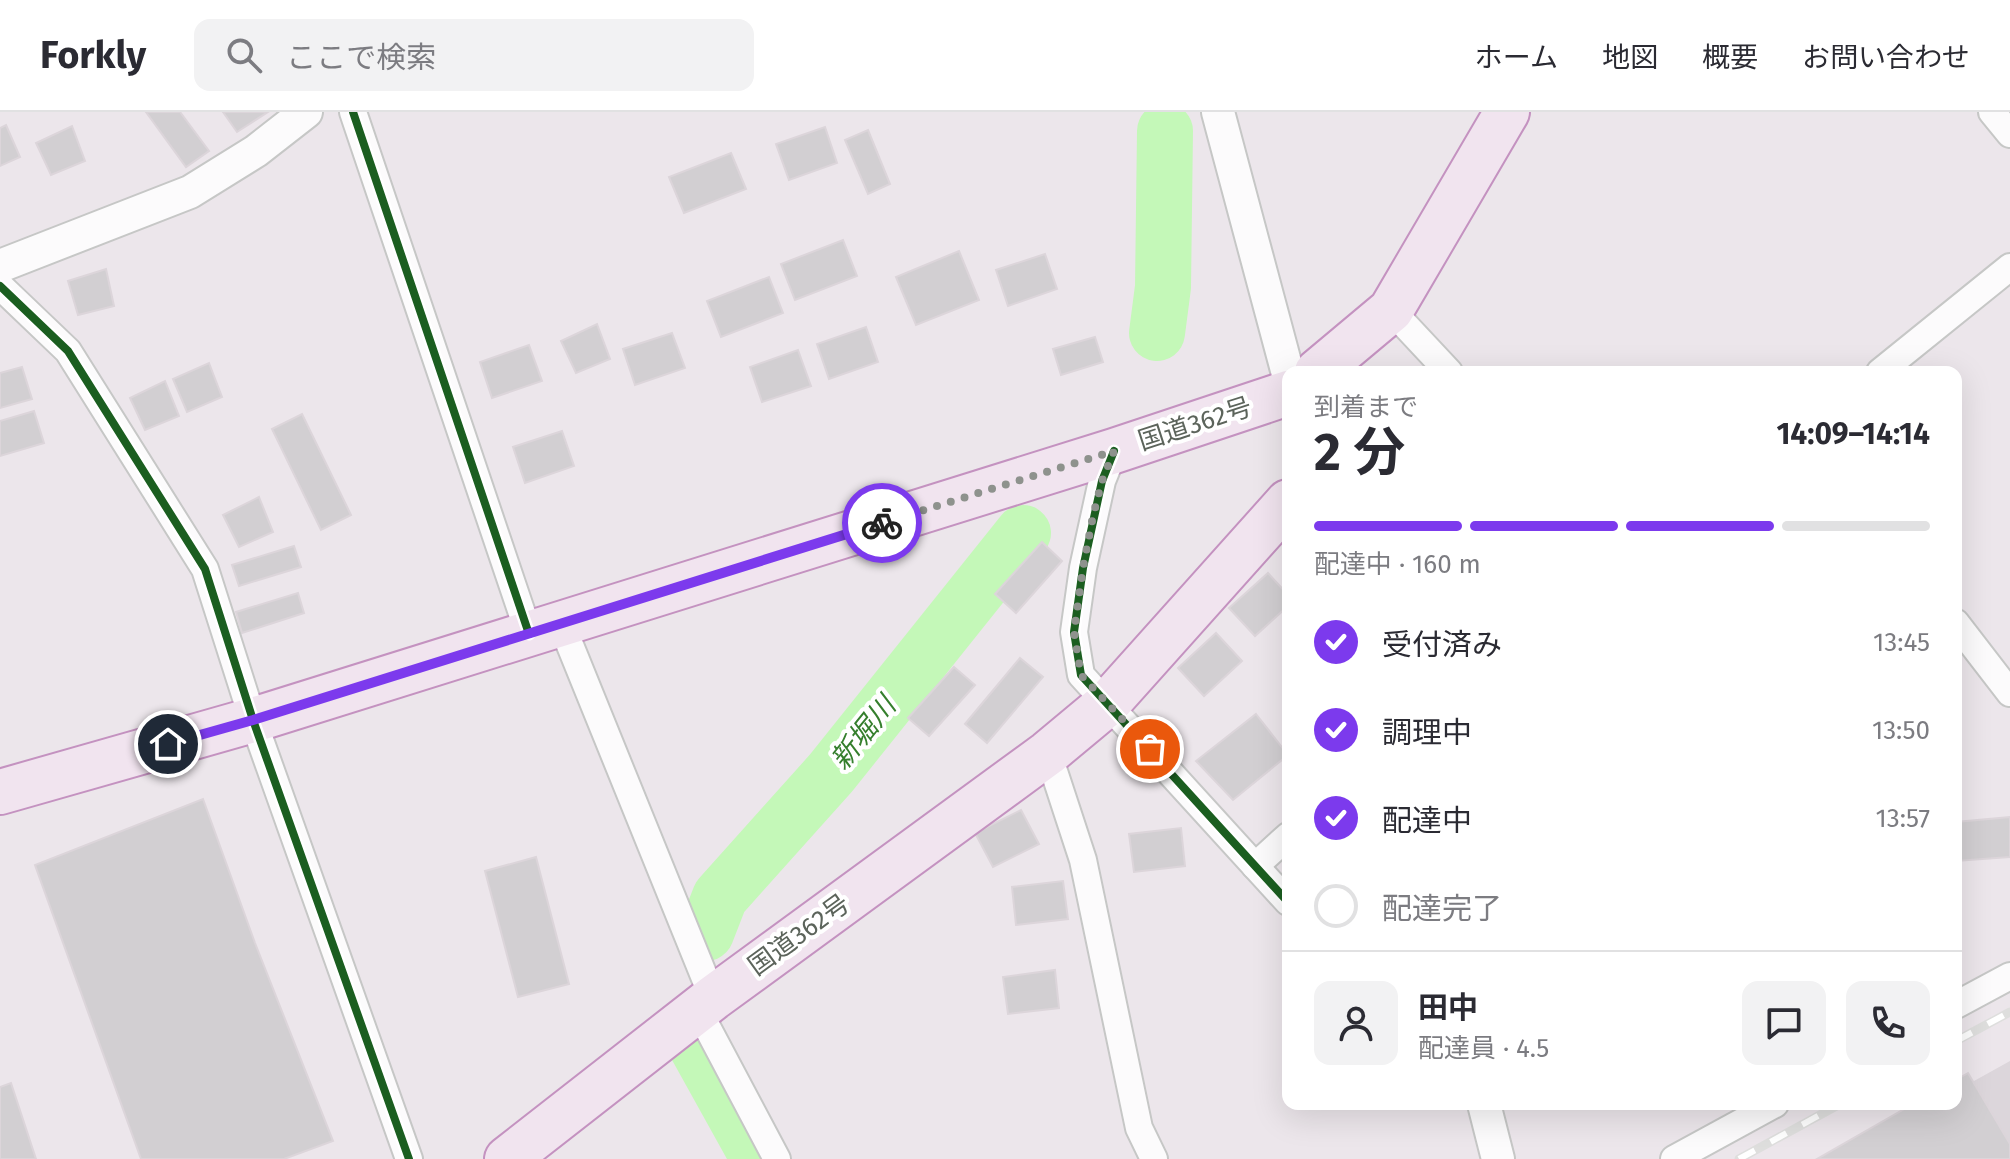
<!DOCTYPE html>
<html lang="ja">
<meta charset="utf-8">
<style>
body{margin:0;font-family:"Fira Sans","Noto Sans JP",sans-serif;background:#f2f2f3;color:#2b2b33;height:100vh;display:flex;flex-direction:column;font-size:30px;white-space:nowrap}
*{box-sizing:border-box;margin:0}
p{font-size:26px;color:#7c7c81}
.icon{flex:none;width:44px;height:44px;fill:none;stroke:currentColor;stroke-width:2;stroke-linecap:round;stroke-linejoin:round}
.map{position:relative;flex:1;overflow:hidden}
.drawer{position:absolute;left:1282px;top:254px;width:680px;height:744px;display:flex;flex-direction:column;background:#fff;border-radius:16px;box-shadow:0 8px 32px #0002}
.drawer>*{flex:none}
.pin{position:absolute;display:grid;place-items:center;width:68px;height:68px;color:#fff;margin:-34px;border:4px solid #fff;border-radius:50%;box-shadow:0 2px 8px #0007}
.courier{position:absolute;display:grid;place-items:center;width:80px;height:80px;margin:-40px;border:6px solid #7c3aed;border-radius:50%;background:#fff;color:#222;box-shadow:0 2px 10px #0007}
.headline em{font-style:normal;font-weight:700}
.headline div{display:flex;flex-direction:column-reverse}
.headline{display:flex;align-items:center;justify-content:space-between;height:136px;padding:0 32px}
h1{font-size:52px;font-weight:700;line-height:60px}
.bar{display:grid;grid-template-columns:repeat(4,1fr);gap:12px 8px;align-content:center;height:96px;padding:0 32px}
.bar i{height:10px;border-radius:6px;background:#e1e1e2}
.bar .current{background:#7c3aed}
.bar p{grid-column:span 4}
.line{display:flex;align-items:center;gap:20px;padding:0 32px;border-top:2px solid #e1e1e2}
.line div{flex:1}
.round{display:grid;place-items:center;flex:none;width:84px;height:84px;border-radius:16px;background:#f2f2f3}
ol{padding:0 32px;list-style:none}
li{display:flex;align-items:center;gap:24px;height:88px}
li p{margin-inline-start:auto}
li .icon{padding:8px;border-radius:50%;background:#7c3aed;color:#fff;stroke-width:4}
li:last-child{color:#7c7c81}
li i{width:44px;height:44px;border:4px solid #e1e1e2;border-radius:50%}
header{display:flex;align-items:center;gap:48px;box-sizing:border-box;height:112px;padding:0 40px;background:#fff;border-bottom:2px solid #e1e1e2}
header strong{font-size:38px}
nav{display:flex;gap:44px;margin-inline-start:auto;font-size:28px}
.search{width:560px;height:72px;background:#f2f2f3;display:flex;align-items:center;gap:20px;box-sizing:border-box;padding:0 28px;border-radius:16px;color:#7c7c81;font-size:30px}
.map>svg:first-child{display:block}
.industrial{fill:#dcd6db}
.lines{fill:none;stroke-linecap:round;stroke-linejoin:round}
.river{stroke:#c4f8b8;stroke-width:56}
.building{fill:#d2cfd2;stroke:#dcd5da;stroke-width:2}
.minor-casing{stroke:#c6c7c6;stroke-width:30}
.tertiary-casing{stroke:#c6c7c6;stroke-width:36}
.trunk-casing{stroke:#c492c0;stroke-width:48}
.minor{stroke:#fcfbfc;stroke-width:26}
.tertiary{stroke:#fcfbfc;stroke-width:32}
.trunk{stroke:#f1e4ef;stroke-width:44}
.rail-casing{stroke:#dededd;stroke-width:9}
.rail{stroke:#fff;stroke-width:6;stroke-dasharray:18;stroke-linecap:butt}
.cycleway-casing{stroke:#fff;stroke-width:13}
.cycleway{stroke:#1b5e20;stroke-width:8}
.done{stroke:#8e928d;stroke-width:8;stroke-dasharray:0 14.4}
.route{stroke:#7c3aed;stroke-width:10}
.labels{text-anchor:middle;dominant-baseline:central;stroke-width:8;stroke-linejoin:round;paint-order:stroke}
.street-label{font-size:26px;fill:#5c645b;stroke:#fff}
.water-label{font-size:28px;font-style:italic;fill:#357f2d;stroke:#fff}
</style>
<header>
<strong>Forkly</strong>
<div class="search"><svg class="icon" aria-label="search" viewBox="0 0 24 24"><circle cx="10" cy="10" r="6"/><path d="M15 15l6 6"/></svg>ここで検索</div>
<nav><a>ホーム</a><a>地図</a><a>概要</a><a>お問い合わせ</a></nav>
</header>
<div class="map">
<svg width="2010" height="1047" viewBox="0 0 2010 1047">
<rect width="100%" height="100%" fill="#ece6eb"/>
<polygon class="industrial" points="2010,949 2010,1047 1830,1047 1956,992 1956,979"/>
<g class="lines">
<g class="river">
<polyline points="1157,221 1163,175 1165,19"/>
<polyline points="706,821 720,785 831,661 1023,421"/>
<polyline points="694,930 759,1047"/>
</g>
</g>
<g class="building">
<polygon points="146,0 180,0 209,39 186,55"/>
<polygon points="223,0 268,0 237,20"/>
<polygon points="6,13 20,45 0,54 0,16"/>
<polygon points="72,14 85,49 51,63 36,31"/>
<polygon points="825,15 837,51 789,68 776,32"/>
<polygon points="868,18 890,72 868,82 845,28"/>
<polygon points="731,41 746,77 684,101 669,65"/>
<polygon points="843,128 857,164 795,188 781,152"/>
<polygon points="959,139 979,188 916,213 896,165"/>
<polygon points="1045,142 1057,177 1008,194 996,158"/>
<polygon points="106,157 114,194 78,203 68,169"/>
<polygon points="769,165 783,201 721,225 707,189"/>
<polygon points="597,212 610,247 576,261 561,229"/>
<polygon points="866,215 878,250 829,267 817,232"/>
<polygon points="672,221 685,256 635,273 623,237"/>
<polygon points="1095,225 1103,250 1061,263 1053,237"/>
<polygon points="529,233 542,269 492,286 480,250"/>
<polygon points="798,238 811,274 762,290 750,255"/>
<polygon points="209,251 222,285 187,300 173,267"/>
<polygon points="22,255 32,287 0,296 0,261"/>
<polygon points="165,269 179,304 145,318 130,286"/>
<polygon points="34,299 44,331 0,344 0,309"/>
<polygon points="302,302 351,403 321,418 272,317"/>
<polygon points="562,319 574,354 525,371 513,335"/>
<polygon points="259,385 273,420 239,435 223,403"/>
<polygon points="1042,430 1062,449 1016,501 995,482"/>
<polygon points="294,434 301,455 239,474 232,453"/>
<polygon points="1268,461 1288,483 1288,494 1255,524 1229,496"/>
<polygon points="298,481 304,501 242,521 236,500"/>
<polygon points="1216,521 1242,549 1204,584 1178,556"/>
<polygon points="1020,546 1043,565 987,631 965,612"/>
<polygon points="954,555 975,573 929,624 908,606"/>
<polygon points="1256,602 1288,643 1233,688 1196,649"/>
<polygon points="203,687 255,831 333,1029 284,1047 141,1047 35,753"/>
<polygon points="1021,698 1039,732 993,755 975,721"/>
<polygon points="2010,705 2010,745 1956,749 1956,710"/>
<polygon points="1181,716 1185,754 1134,760 1129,722"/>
<polygon points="536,745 569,872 518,885 485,759"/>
<polygon points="1063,769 1068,807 1016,813 1012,775"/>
<polygon points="1055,858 1059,896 1008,902 1003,865"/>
<polygon points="1968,961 2010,1032 2010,1047 1817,1047 1913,992 1956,992 1956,968"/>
<polygon points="11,971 36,1047 0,1047 0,975"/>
</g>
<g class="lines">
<defs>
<g id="minor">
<polyline points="353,0 529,522"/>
<polyline points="1992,0 2010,22"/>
<polyline points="0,174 68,239 205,457 253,608 409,1047"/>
<polyline points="1391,198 1449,260"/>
<polyline points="1880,260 2010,155"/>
<polyline points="1114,339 1102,369 1083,456 1074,520 1081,563 1288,790"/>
<polyline points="561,511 713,886"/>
<polyline points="1956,511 2010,581"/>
<polyline points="1048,641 1083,748 1139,1016 1154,1047"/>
<polyline points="1255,754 1288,724"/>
<polyline points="1956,893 2010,864"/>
<polyline points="698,898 777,1047"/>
<polyline points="1674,1047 1775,992"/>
</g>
<g id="tertiary">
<polyline points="1218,0 1288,262"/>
<polyline points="0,154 190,80 256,39 306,0"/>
<polyline points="1484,992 1498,1047"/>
</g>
<g id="trunk">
<polyline points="1317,260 1391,198 1507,0"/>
<polyline points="0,680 253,608 1114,339 1288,281"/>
<polyline points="507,1047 713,886 1048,641 1108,591 1288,390"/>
</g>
</defs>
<use href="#minor" class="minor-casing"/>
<use href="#tertiary" class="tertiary-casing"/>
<use href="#trunk" class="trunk-casing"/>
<use href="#minor" class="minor"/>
<use href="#tertiary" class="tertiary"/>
<use href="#trunk" class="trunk"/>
<defs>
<g id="rail">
<polyline points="1956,929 2010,900"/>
<polyline points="1739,1047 1840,992"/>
</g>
</defs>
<use href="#rail" class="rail-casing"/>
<use href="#rail" class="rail"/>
<defs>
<g id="cycleway">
<polyline points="353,0 529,522"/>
<polyline points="0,174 68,239 205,457 253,608 409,1047"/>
<polyline points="1114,339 1102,369 1083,456 1074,520 1081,563 1288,790"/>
</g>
</defs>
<use href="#cycleway" class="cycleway-casing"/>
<use href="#cycleway" class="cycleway"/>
</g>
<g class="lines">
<polyline class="done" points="882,411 1114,339 1102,369 1093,404 1083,456 1074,520 1081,563 1150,637"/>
<polyline class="route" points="168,632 253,608 882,411"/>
</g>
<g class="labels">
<g class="street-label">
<text transform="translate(1195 312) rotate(-18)">国道362号</text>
<text transform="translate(799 823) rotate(-36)">国道362号</text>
</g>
<g class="water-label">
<text transform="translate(863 621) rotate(-51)">新堀川</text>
</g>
</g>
</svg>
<div class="pin" style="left:1150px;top:637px;background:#ea580c"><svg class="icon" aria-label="bag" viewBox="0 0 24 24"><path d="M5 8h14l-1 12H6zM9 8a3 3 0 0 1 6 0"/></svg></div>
<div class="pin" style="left:168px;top:632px;background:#1f2937"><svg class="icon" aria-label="home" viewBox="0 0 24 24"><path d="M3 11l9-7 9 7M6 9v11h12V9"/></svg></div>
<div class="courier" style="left:882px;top:411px"><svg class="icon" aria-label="bike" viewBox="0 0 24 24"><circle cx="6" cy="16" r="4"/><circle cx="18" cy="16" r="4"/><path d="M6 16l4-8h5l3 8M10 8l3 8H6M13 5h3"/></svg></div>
<section class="drawer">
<div class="headline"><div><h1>2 分</h1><p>到着まで</p></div><em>14:09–14:14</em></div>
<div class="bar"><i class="current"></i><i class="current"></i><i class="current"></i><i></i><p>配達中 · 160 m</p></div>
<ol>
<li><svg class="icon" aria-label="check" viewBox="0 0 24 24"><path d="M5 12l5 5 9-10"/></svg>受付済み<p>13:45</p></li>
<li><svg class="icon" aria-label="check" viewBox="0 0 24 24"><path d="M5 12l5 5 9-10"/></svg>調理中<p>13:50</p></li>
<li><svg class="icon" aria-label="check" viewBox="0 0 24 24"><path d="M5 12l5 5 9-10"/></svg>配達中<p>13:57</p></li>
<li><i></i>配達完了</li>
</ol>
<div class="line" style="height:144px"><a class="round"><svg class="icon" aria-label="person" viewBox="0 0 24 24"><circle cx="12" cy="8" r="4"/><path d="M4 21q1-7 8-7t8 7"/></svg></a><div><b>田中</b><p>配達員 · 4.5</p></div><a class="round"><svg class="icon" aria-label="chat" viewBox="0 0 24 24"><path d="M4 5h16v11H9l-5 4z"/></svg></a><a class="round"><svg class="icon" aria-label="phone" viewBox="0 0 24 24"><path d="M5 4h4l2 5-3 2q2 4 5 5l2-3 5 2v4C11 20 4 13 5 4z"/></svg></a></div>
</section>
</div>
